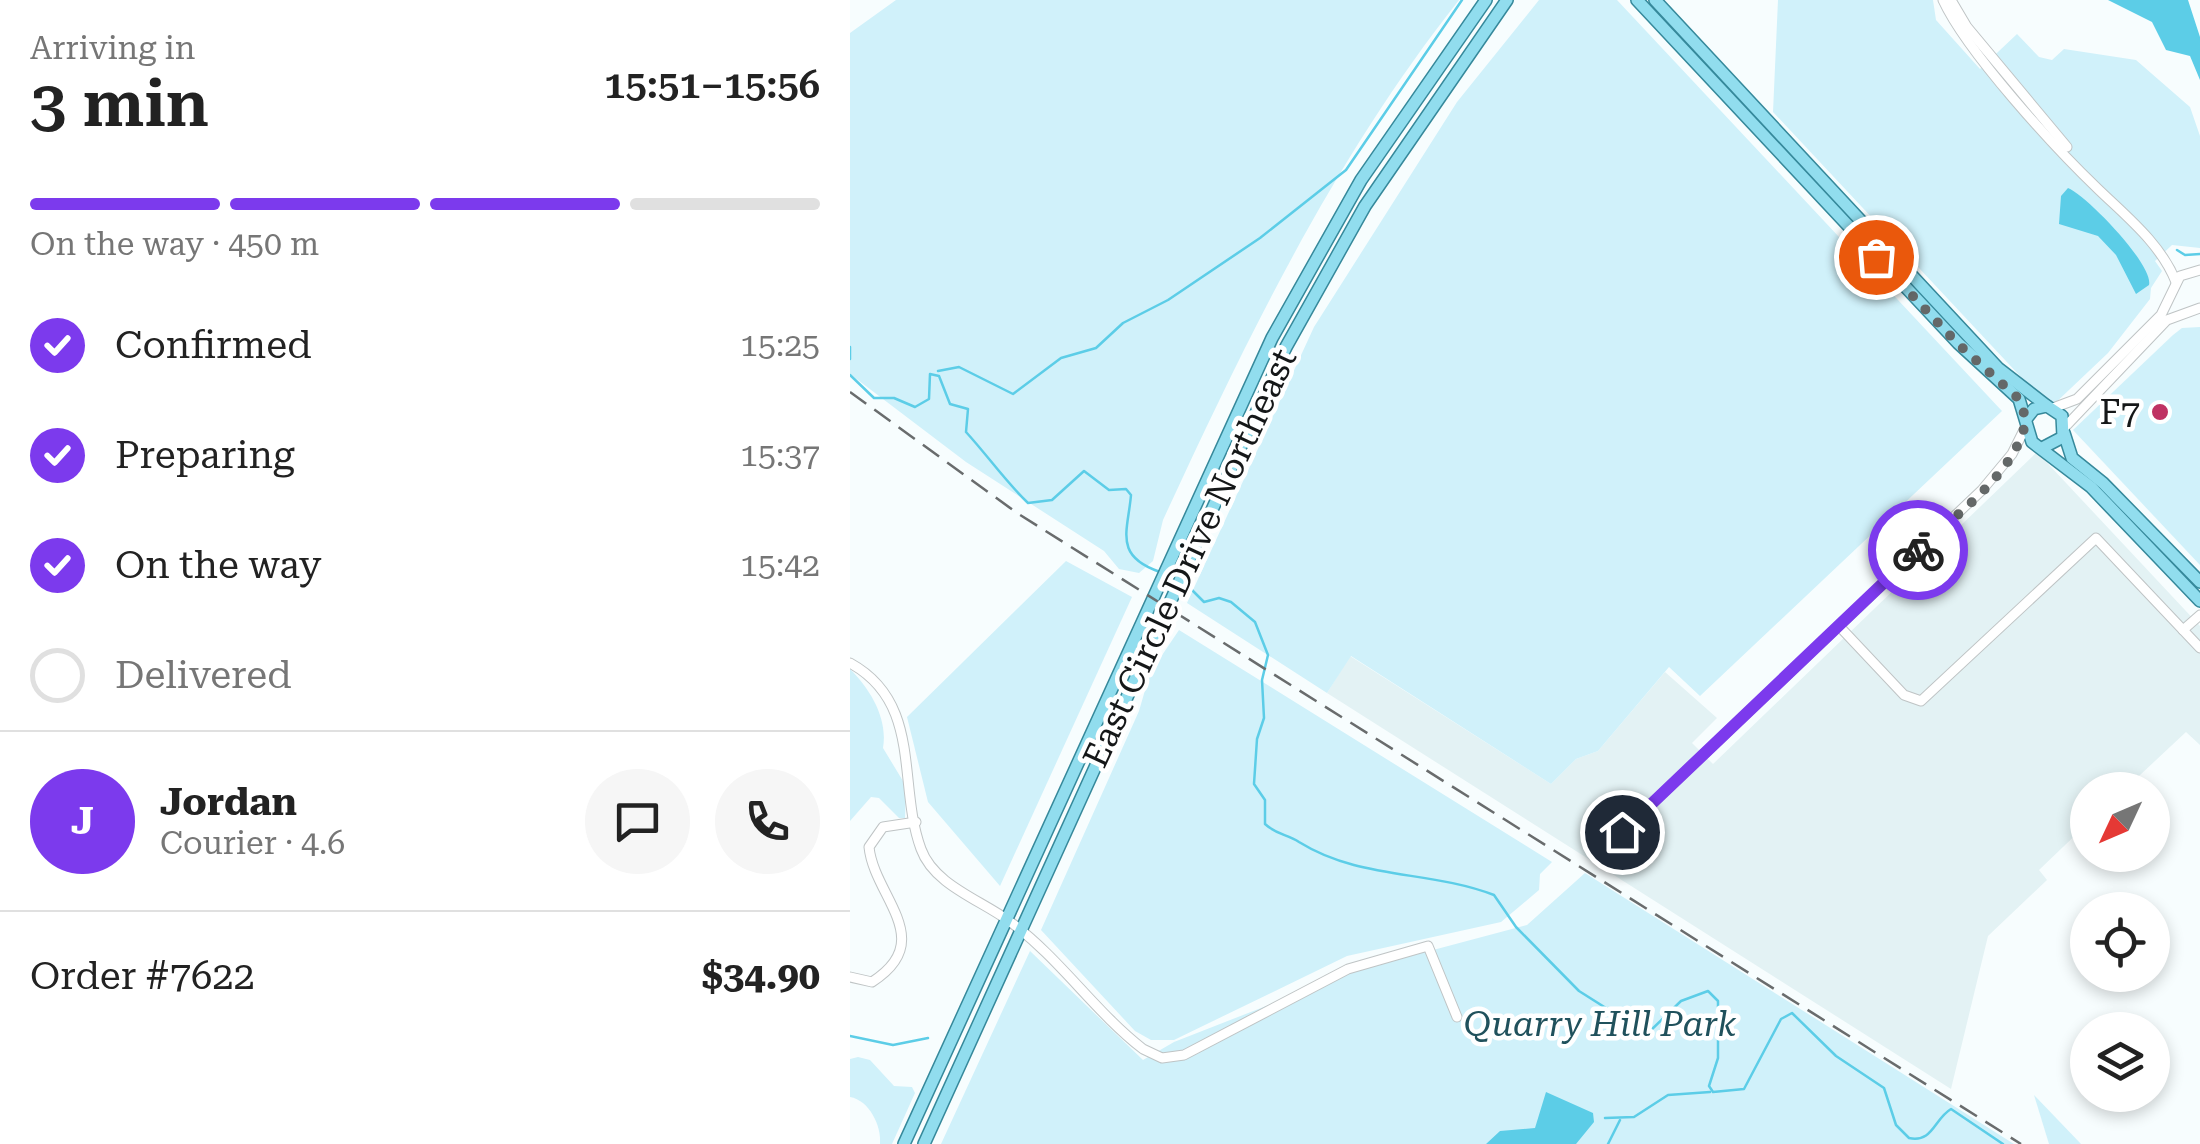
<!DOCTYPE html>
<meta charset="utf-8">
<style>
body{margin:0;font-family:"Roboto Serif",serif;background:#f6f6f6;color:#222;height:100vh;display:flex;flex-direction:column;font-size:38px;white-space:nowrap}
*{box-sizing:border-box;margin:0}
p{font-size:32px;color:#767676}
.icon{flex:none;width:55px;height:55px;fill:none;stroke:currentColor;stroke-width:2;stroke-linecap:round;stroke-linejoin:round}
.map{position:relative;flex:1;overflow:hidden}
.sheet{display:flex;flex-direction:column;background:#fff;width:850px}
.sheet>*{flex:none}
.needle{width:65px;rotate:226deg}
.fabs{position:absolute;left:1220px;top:772px;display:grid;gap:20px}
.fabs a{display:grid;place-items:center;width:100px;height:100px;border-radius:50%;background:#fff;box-shadow:0 5px 15px #0003;font-size:50px}
.pin{position:absolute;display:grid;place-items:center;width:85px;height:85px;color:#fff;margin:-42px;border:5px solid #fff;border-radius:50%;box-shadow:0 2px 10px #0007}
.courier{position:absolute;display:grid;place-items:center;width:100px;height:100px;margin:-50px;border:8px solid #7c3aed;border-radius:50%;background:#fff;color:#222;box-shadow:0 2px 12px #0007}
.overview em{font-style:normal;font-weight:600}
.overview div{display:flex;flex-direction:column-reverse}
.overview{display:flex;align-items:center;justify-content:space-between;height:170px;padding:0 30px}
h1{font-size:65px;font-weight:600;line-height:75px}
.bar{display:grid;grid-template-columns:repeat(4,1fr);gap:15px 10px;align-content:center;height:120px;padding:0 30px}
.bar i{height:12px;border-radius:8px;background:#e0e0e0}
.bar .active{background:#7c3aed}
.bar p{grid-column:span 4}
.line{display:flex;align-items:center;gap:25px;padding:0 30px;border-top:2px solid #e0e0e0}
.line div{flex:1}
.round{display:grid;place-items:center;flex:none;width:105px;height:105px;border-radius:52px;background:#f6f6f6}
ol{padding:0 30px;list-style:none}
li{display:flex;align-items:center;gap:30px;height:110px}
li p{margin-inline-start:auto}
li .icon{padding:10px;border-radius:50%;background:#7c3aed;color:#fff;stroke-width:4}
li:last-child{color:#767676}
li i{width:55px;height:55px;border:5px solid #e0e0e0;border-radius:50%}
main{display:flex;flex:1;min-height:0}
.map>svg:first-child{display:block}
.built{fill:#e3f2f4}
.green{fill:#d0f1fa}
.water{fill:#5ccde7}
.lines{fill:none;stroke-linecap:round;stroke-linejoin:round}
.stream{stroke:#5ccde7;stroke-width:2.5}
.minor-casing{stroke:#bfc4c5;stroke-width:11}
.major-casing{stroke:#36899b;stroke-width:14}
.minor{stroke:#fff;stroke-width:9}
.major{stroke:#91ddee;stroke-width:11}
.rail{stroke:#696c6d;stroke-width:2.5;stroke-dasharray:20 10;stroke-linecap:butt}
.done{stroke:#646868;stroke-width:10;stroke-dasharray:0 18}
.route{stroke:#7c3aed;stroke-width:12}
.poi-dot{fill:#bf3263;stroke:#fff;stroke-width:4}
.labels{text-anchor:middle;dominant-baseline:central;stroke-width:9;stroke-linejoin:round;paint-order:stroke}
.poi-label{font-size:35px;fill:#151718;stroke:#fff;text-anchor:end}
.street-label{font-size:35px;fill:#151718;stroke:#fff}
.park-label{font-size:35px;font-style:italic;fill:#20515c;stroke:#fff}
</style>
<main>
<section class="sheet">
<div class="overview"><div><h1>3 min</h1><p>Arriving in</p></div><em>15:51–15:56</em></div>
<div class="bar"><i class="active"></i><i class="active"></i><i class="active"></i><i></i><p>On the way · 450 m</p></div>
<ol>
<li><svg class="icon" aria-label="check" viewBox="0 0 24 24"><path d="M5 12l5 5 9-10"/></svg>Confirmed<p>15:25</p></li>
<li><svg class="icon" aria-label="check" viewBox="0 0 24 24"><path d="M5 12l5 5 9-10"/></svg>Preparing<p>15:37</p></li>
<li><svg class="icon" aria-label="check" viewBox="0 0 24 24"><path d="M5 12l5 5 9-10"/></svg>On the way<p>15:42</p></li>
<li><i></i>Delivered</li>
</ol>
<div class="line" style="height:180px"><b class="round" style="background:#7c3aed;color:#fff">J</b><div><b>Jordan</b><p>Courier · 4.6</p></div><a class="round"><svg class="icon" aria-label="chat" viewBox="0 0 24 24"><path d="M4 5h16v11H9l-5 4z"/></svg></a><a class="round"><svg class="icon" aria-label="phone" viewBox="0 0 24 24"><path d="M5 4h4l2 5-3 2q2 4 5 5l2-3 5 2v4C11 20 4 13 5 4z"/></svg></a></div>
<div class="line" style="height:130px"><div>Order #7622</div><b>$34.90</b></div>
</section>
<div class="map">
<svg width="1350" height="1144" viewBox="0 0 1350 1144">
<rect width="100%" height="100%" fill="#f7fdfe"/>
<polygon class="built" points="1187,452 1350,626 1350,745 1336,732 1274,790 1238,790 1237,824 1189,870 1197,880 1138,936 1101,1089 477,693 500,656 701,784 726,759 748,751 815,672 867,718 842,743 863,764"/>
<g class="green">
<path d="M46,0H609C484,158 397,338 313,520L303,561L289,573L269,569L254,551L116,462L0,374V33Z"/>
<polygon points="689,0 767,0 1152,411 850,696 819,667 748,751 726,759 701,784 501,656 477,693 337,603 464,327 607,102"/>
<polygon points="928,0 1083,0 1086,20 1130,69 1167,34 1189,57 1202,60 1214,49 1286,60 1340,107 1350,136 1350,248 1322,245 1305,261 1312,271 1301,288 1300,299 1258,353 1200,408 923,112"/>
<polygon points="1350,327 1350,565 1223,430 1323,335 1332,328"/>
<polygon points="216,561 282,597 150,886 78,802 57,717"/>
<polygon points="329,630 702,862 690,874 689,890 651,922 497,956 324,1040 301,1040 285,1031 191,930 289,711 300,673"/>
<path d="M0,669C21,690 38,719 33,748L56,786L55,818H49L29,798L21,797L0,821Z"/>
<polygon points="735,873 1164,1144 91,1144 180,951 293,1060 324,1042 508,970 677,925"/>
<path d="M8,1057L20,1060L44,1086L62,1087L65,1093L42,1144H30C32,1126 19,1100 0,1097V1059Z"/>
<polygon points="1184,1095 1231,1144 1199,1144"/>
</g>
<g class="water">
<polygon points="1258,0 1338,0 1350,37 1350,80 1340,56 1316,50 1302,22"/>
<path d="M1218,188C1236,195 1304,265 1299,285L1286,294L1266,255L1248,236L1209,224L1211,196Z"/>
<polygon points="696,1092 743,1113 744,1122 726,1144 636,1144 650,1131 685,1128"/>
</g>
<g class="lines">
<g class="stream">
<polyline points="1327,250 1335,255 1350,254"/>
<polyline points="0,347 0,359"/>
<polyline points="88,371 109,367 163,394 211,358 246,348 273,323 318,300 410,238 496,170 612,0"/>
<path d="M0,375L24,398H44L65,407L79,399L80,374L89,376L100,404L118,409L116,432C138,456 155,481 178,503L202,500L234,471L259,490L276,489L281,495C278,531 263,556 310,572"/>
<path d="M335,583L354,602L369,598L381,602L405,622L418,655L412,680L414,718L407,739L404,784L415,800V824C427,835 437,834 449,842C510,880 579,870 644,895L666,927L729,991L797,1034L831,1001L858,991L868,1001V1058L859,1086L863,1092L894,1089L931,1019L942,1013L986,1056L1034,1088L1046,1125L1059,1138C1083,1143 1084,1119 1101,1109L1153,1144"/>
<polyline points="0,1036 43,1045 78,1038"/>
<polyline points="755,1118 784,1117 818,1095 860,1092"/>
<polyline points="758,1144 770,1120"/>
</g>
<defs>
<g id="minor">
<path d="M1093,0C1117,52 1205,148 1248,189C1277,217 1311,244 1326,282"/>
<polyline points="1101,0 1117,27 1217,147"/>
<polyline points="1203,408 1227,399 1311,315 1330,276 1350,270"/>
<polyline points="1215,427 1317,320 1350,308"/>
<polyline points="989,626 1054,695 1071,701 1246,538 1350,648"/>
<polyline points="1333,630 1350,615"/>
<path d="M0,663C73,703 47,784 71,849C84,885 131,900 159,921C210,958 244,1011 293,1049L312,1058L334,1055L498,969L578,946L607,1017"/>
<polyline points="772,832 1132,490 1162,454 1175,428"/>
<path d="M0,977L22,982C88,940 24,897 19,847L33,827L66,822"/>
</g>
<g id="major">
<polyline points="787,0 1108,343 1169,399 1182,442 1241,487 1350,601"/>
<polyline points="805,0 1148,368 1197,406"/>
<polyline points="1176,419 1184,409 1197,406 1212,416 1213,437 1194,447"/>
<polyline points="1214,433 1222,458 1253,483 1350,582"/>
<polyline points="54,1144 422,338 511,180 636,0"/>
<polyline points="74,1144 436,347 515,206 657,0"/>
</g>
</defs>
<use href="#minor" class="minor-casing"/>
<use href="#major" class="major-casing"/>
<use href="#minor" class="minor"/>
<use href="#major" class="major"/>
<polyline class="rail" points="0,392 167,513 1171,1144"/>
</g>
<g class="lines">
<path class="done" d="M1026,257L1108,344L1169,399L1176,419C1168,472 1105,515 1068,550"/>
<polyline class="route" points="772,832 1068,550"/>
</g>
<circle class="poi-dot" cx="1310" cy="412" r="10"/>
<g class="labels">
<g class="poi-label">
<text x="1290" y="412">F7</text>
</g>
<g class="street-label">
<text transform="translate(340 558) rotate(-65)">East Circle Drive Northeast</text>
</g>
<g class="park-label">
<text x="750" y="1024">Quarry Hill Park</text>
</g>
</g>
</svg>
<div class="fabs">
<a><svg class="needle" viewBox="-14 -14 28 28"><path d="M0-13l5 13h-10z" fill="#e53935"/><path d="M0 13l5-13h-10z" fill="#767676"/></svg></a>
<a><svg class="icon" aria-label="locate" viewBox="0 0 24 24"><circle cx="12" cy="12" r="6"/><path d="M12 2v4M12 18v4M2 12h4M18 12h4"/></svg></a>
<a><svg class="icon" aria-label="layers" viewBox="0 0 24 24"><path d="M12 4l9 5-9 5-9-5zM3 14l9 5 9-5"/></svg></a>
</div>
<div class="pin" style="left:1026px;top:257px;background:#ea580c"><svg class="icon" aria-label="bag" viewBox="0 0 24 24"><path d="M5 8h14l-1 12H6zM9 8a3 3 0 0 1 6 0"/></svg></div>
<div class="pin" style="left:772px;top:832px;background:#1f2937"><svg class="icon" aria-label="home" viewBox="0 0 24 24"><path d="M3 11l9-7 9 7M6 9v11h12V9"/></svg></div>
<div class="courier" style="left:1068px;top:550px"><svg class="icon" aria-label="bike" viewBox="0 0 24 24"><circle cx="6" cy="16" r="4"/><circle cx="18" cy="16" r="4"/><path d="M6 16l4-8h5l3 8M10 8l3 8H6M13 5h3"/></svg></div>
</div>
</main>
